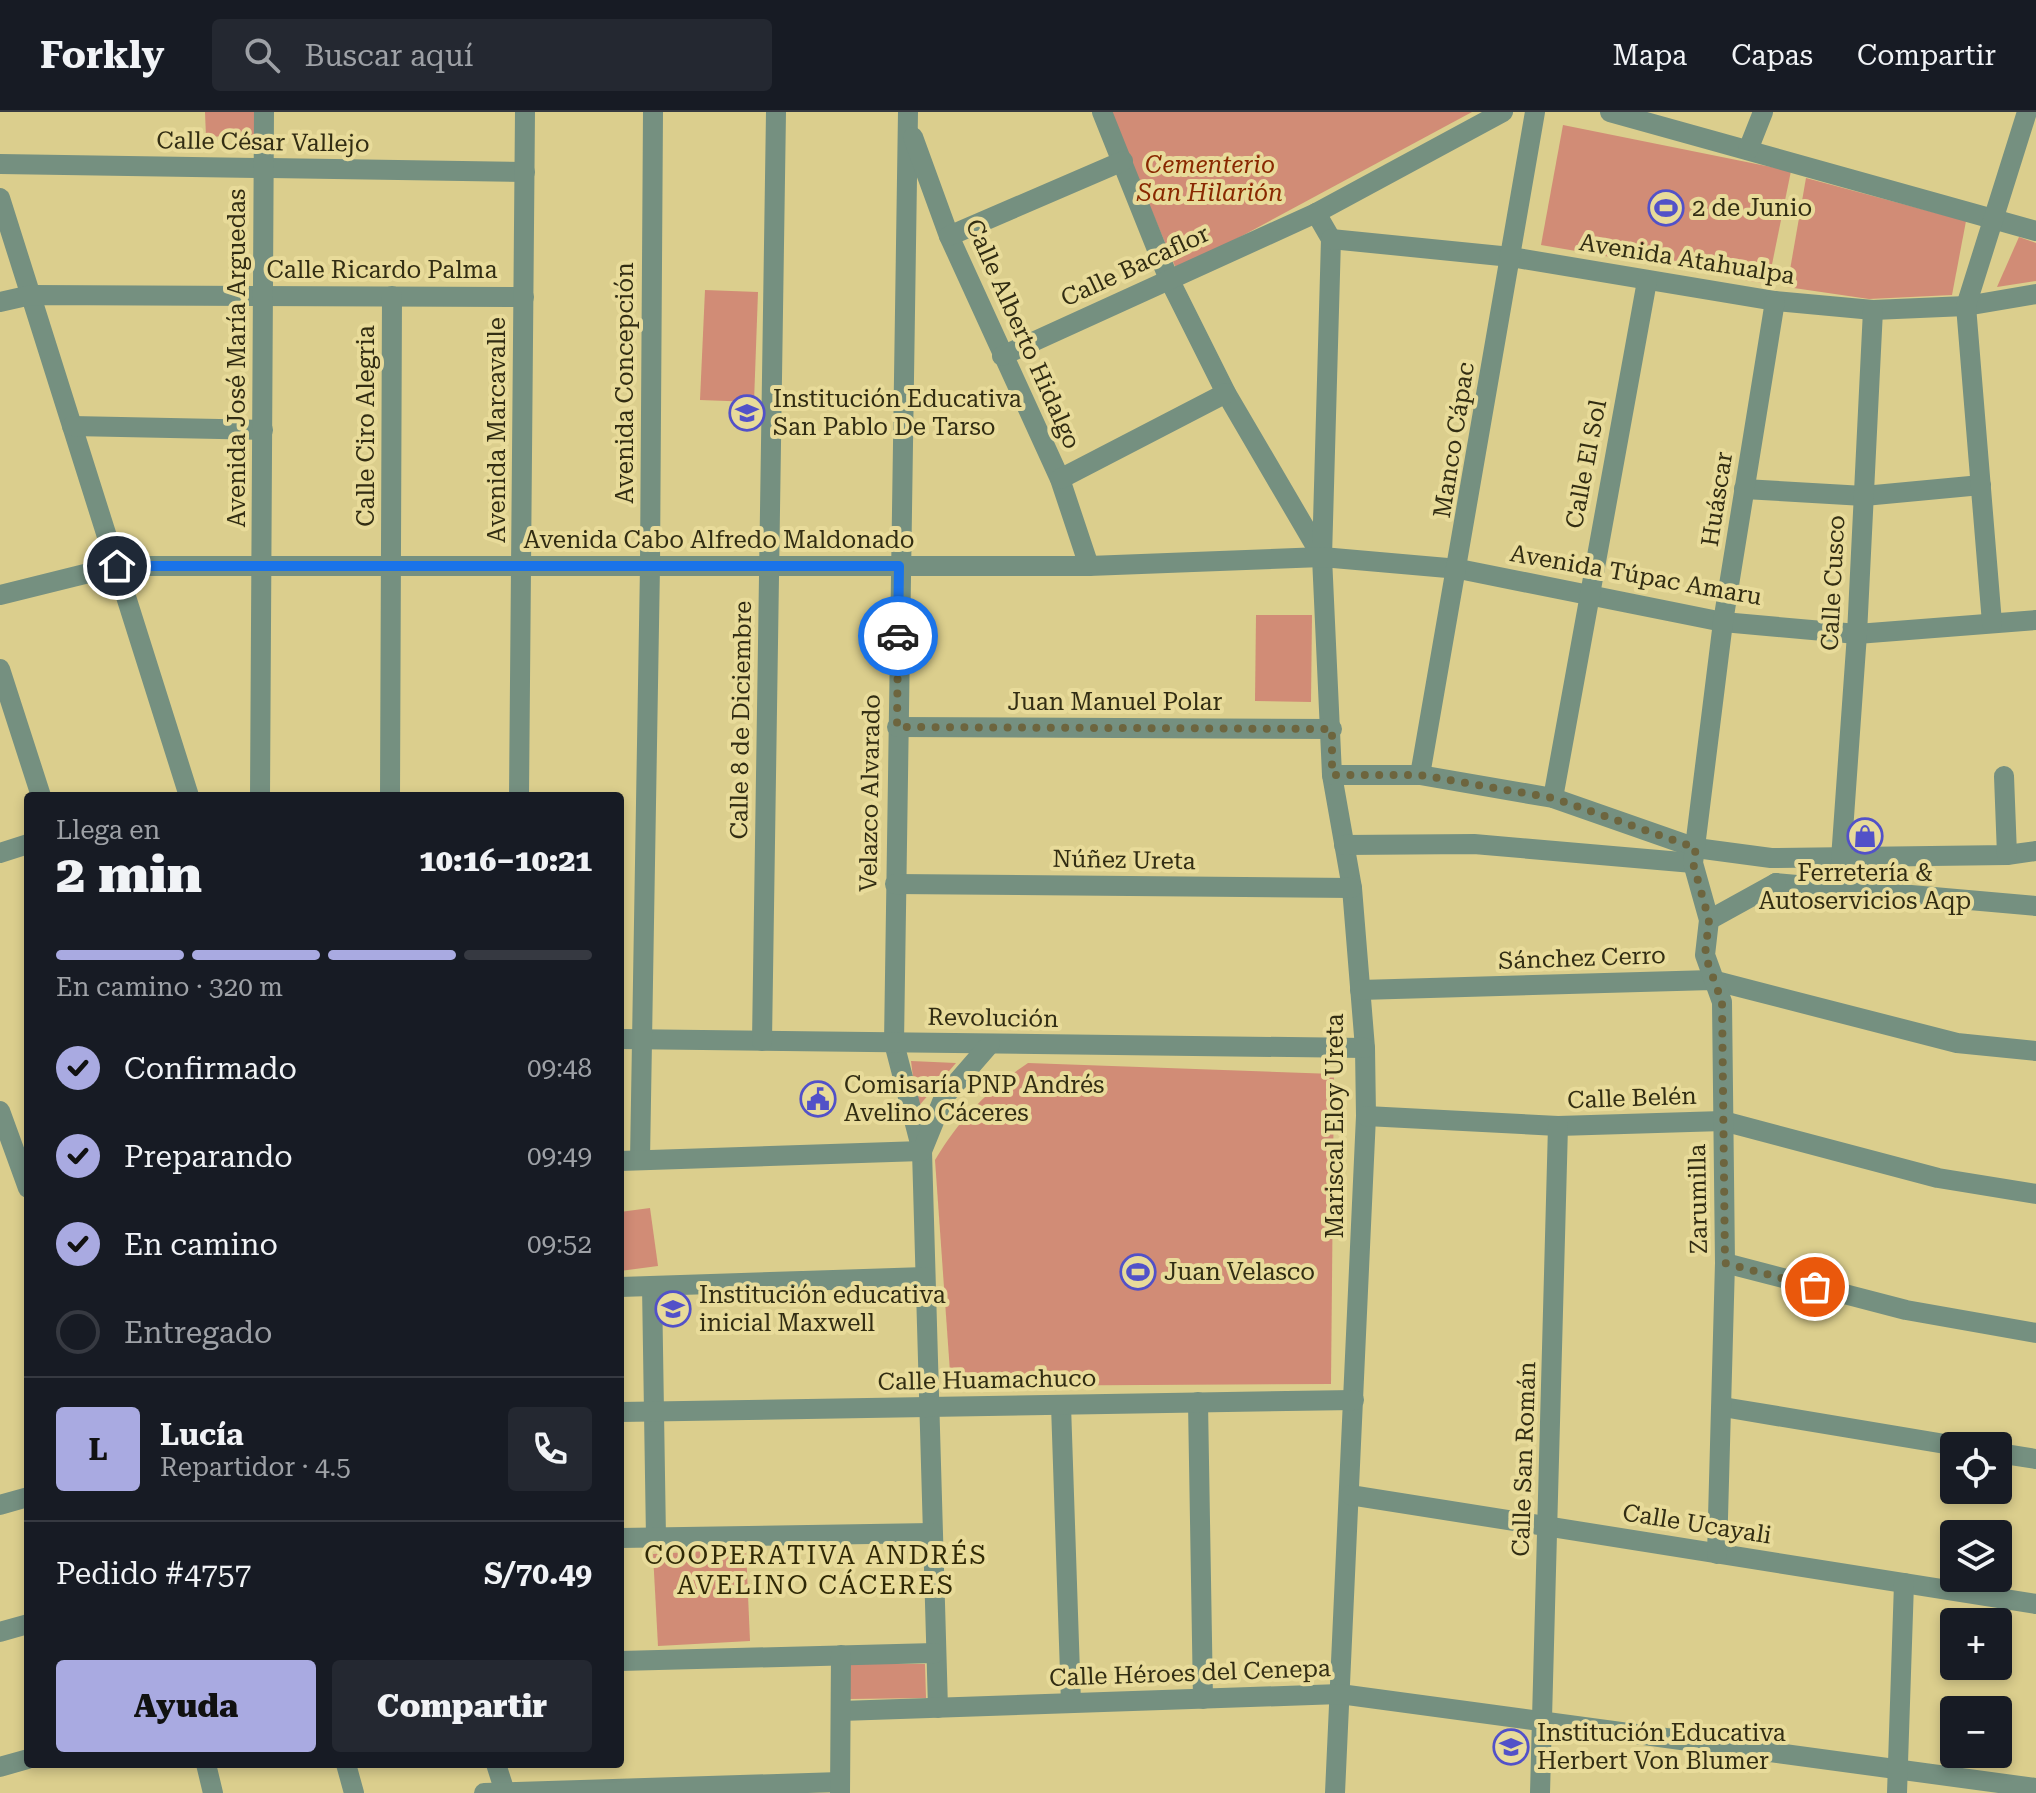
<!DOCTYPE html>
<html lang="es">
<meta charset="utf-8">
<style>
body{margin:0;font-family:"Roboto Serif",serif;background:#242831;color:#f1f3f6;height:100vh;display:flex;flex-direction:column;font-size:30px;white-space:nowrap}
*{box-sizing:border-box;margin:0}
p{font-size:26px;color:#9ea1a6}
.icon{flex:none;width:44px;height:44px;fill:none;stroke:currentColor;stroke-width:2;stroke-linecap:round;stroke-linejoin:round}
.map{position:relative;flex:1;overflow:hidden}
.details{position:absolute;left:24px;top:680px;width:600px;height:976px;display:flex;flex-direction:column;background:#171b24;border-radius:8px;box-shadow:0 4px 12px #0003}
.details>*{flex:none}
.controls{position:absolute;left:1940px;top:1320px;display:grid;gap:16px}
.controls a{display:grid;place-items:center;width:72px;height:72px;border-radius:8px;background:#171b24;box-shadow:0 4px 12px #0003;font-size:40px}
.pin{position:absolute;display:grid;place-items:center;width:68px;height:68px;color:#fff;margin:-34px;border:4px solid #fff;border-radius:50%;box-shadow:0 2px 8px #0007}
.courier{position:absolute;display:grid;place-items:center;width:80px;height:80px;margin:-40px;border:6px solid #1a73e8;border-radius:50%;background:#fff;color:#222;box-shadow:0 2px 10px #0007}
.overview em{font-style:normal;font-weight:800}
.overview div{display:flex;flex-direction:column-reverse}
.overview{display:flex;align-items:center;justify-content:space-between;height:136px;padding:0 32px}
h1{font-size:52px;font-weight:800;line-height:60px}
.bar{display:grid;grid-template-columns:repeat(4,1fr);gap:12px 8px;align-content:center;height:96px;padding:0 32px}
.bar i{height:10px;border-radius:6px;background:#363941}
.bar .current{background:#a9aae1}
.bar p{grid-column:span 4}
.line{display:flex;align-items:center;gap:20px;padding:0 32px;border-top:2px solid #363941}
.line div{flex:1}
.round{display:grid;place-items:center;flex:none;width:84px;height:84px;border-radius:8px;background:#242831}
ol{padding:0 32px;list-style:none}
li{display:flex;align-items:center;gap:24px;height:88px}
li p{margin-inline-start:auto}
li .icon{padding:8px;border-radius:50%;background:#a9aae1;color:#111;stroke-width:4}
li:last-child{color:#9ea1a6}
li i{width:44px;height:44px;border:4px solid #363941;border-radius:50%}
.primary-button{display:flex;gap:16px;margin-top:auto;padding:16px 32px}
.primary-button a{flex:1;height:92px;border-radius:8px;background:#a9aae1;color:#111;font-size:32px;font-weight:800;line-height:92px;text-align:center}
.primary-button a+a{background:#242831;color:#f1f3f6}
header{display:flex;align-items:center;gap:48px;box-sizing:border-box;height:112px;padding:0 40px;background:#171b24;border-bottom:2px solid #363941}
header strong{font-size:38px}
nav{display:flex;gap:44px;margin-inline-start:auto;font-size:28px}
.search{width:560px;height:72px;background:#242831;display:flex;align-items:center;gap:20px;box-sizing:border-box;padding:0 28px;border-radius:8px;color:#9ea1a6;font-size:30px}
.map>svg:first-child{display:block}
.green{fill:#d18c76}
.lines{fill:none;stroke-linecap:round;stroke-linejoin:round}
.minor{stroke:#759080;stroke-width:20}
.done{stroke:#6d653e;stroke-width:8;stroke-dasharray:0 14.4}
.route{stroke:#1a73e8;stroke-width:10}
.labels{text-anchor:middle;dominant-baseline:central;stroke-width:8;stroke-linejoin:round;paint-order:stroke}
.street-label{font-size:24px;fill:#322d13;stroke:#e8db9a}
.park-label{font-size:24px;font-style:italic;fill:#892800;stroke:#e8db9a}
.poi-label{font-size:24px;fill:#322d13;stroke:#e8db9a;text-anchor:start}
.neighbourhood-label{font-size:26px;letter-spacing:2px;fill:#302906;stroke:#e8db9a}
</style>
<header>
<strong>Forkly</strong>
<div class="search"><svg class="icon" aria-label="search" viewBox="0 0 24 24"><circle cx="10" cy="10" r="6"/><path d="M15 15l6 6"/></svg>Buscar aquí</div>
<nav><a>Mapa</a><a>Capas</a><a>Compartir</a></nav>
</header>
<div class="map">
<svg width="2036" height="1681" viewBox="0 0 2036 1681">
<rect width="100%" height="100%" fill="#dbce8d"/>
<g class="green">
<polygon points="205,0 255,0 256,23 206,25"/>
<polygon points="1110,0 1472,0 1177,159"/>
<polygon points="1563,13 1791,59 1768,172 1541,133"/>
<polygon points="1806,66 1966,109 1952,183 1869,187 1787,175"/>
<polygon points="2019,125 2036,131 2036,169 1997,175"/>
<polygon points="705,178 758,180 754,290 700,288"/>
<polygon points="1256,503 1312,503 1311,590 1255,589"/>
<polygon points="911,949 956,951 917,996"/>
<path d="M1028,951L1334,962L1331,1272L951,1274L935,1048C959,1007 989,977 1028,951Z"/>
<polygon points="650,1096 658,1154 620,1159 620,1100"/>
<polygon points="746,1437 750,1529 658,1534 653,1442"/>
<polygon points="849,1552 925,1552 926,1586 849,1587"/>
</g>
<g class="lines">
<g class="minor">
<polyline points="908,0 894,931 922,1039 938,1596"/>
<polyline points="1102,0 1168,165 1226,281 1322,445"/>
<polyline points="1610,0 2036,119"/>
<polyline points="913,25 949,124 1060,367 1089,454"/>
<polyline points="1748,38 1763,0"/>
<polyline points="0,52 525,60"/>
<polyline points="0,86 189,684"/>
<polyline points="1316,101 1331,127 1322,445 1332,663 1352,776 1365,936 1366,1004 1335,1681"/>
<polyline points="949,124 1123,49"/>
<polyline points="1331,127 1511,145 1775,189 1873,198 1966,194 2036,182"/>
<polyline points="0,190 31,183 524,185"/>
<polyline points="1002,244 1316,101 1503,0"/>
<polyline points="72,314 263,318"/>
<polyline points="1060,367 1226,281"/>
<polyline points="1744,377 1864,384 1981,373"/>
<polyline points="0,483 117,454 1089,454 1322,445 1459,457 1723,510 1857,522 2036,508"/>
<polyline points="1992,511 1966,194 2027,0"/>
<polyline points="0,557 41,684"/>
<polyline points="897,615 1332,617"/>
<polyline points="1332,663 1420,663 1553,686 1696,736 1771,746 2007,743 2036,739"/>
<polyline points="1420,663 1535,0"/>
<polyline points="2004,664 2007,743"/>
<polyline points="260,684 264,0"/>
<polyline points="390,684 392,184"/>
<polyline points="519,684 525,0"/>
<polyline points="1553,686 1647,169"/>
<polyline points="1344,733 1474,732 1693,751"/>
<polyline points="0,741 28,732"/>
<polyline points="1841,747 1857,522 1873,198"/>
<polyline points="1776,771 2036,794"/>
<polyline points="895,772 1352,776"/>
<polyline points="1709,808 1776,771"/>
<polyline points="1360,878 1712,868 1957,931 2036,939"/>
<polyline points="620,927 1365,936"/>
<polyline points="762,929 776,0"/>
<polyline points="0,999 28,1076"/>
<polyline points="1366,1004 1558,1014 1723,1009 1938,1066 2036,1082"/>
<polyline points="640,1048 650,454 653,0"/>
<polyline points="620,1049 922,1039 944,985 990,932"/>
<polyline points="1725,1151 1906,1198 2036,1221"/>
<polyline points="652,1174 656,1426"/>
<polyline points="620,1175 925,1165"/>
<polyline points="1198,1290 1203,1587"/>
<polyline points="1061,1293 1071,1591"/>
<polyline points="1723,1295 1957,1334"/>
<polyline points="620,1300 1354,1288"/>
<polyline points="1998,1341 2036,1347"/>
<polyline points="1350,1383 2036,1492"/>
<polyline points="0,1393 28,1385"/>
<polyline points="620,1426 932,1421"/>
<polyline points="1717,1442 1725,1151 1722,890 1705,843 1709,808 1693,751 1723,510 1775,189"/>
<polyline points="0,1520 28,1512"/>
<polyline points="620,1549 935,1541"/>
<polyline points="841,1599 1340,1582 2036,1676"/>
<polyline points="206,1652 213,1681"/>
<polyline points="346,1652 354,1681"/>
<polyline points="496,1652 505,1680"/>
<polyline points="0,1655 28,1647"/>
<polyline points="484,1681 840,1670"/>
<polyline points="840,1681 841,1543"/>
<polyline points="1540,1681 1558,1014"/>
<polyline points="1897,1681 1904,1471"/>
</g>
</g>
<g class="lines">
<polyline class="done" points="898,524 897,615 1332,617 1332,663 1420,663 1553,686 1696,736 1693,751 1709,808 1705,843 1722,890 1725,1151 1815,1175"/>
<polyline class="route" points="117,454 899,454 898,524"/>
</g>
<defs>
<symbol id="stadium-ring" viewBox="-11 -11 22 22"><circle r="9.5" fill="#e8db9a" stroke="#5251c8" stroke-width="1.5"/><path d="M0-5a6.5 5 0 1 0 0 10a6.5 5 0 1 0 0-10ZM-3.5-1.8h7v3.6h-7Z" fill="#5251c8"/></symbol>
<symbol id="school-ring" viewBox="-11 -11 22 22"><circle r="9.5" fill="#e8db9a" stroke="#5251c8" stroke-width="1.5"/><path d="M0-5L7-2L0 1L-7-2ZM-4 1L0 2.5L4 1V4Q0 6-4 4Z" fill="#5251c8"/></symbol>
<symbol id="shop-ring" viewBox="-11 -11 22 22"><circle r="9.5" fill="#e8db9a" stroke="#5251c8" stroke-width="1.5"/><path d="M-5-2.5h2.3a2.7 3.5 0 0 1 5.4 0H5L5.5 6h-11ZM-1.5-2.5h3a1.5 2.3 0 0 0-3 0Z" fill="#5251c8"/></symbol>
<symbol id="civic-ring" viewBox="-11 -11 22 22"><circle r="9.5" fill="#e8db9a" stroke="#5251c8" stroke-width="1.5"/><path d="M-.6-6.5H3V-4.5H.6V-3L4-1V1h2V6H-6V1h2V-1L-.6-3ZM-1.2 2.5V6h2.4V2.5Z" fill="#5251c8"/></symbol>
</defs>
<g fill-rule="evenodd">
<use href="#stadium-ring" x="1646" y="76" width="40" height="40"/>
<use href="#school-ring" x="727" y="281" width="40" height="40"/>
<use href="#shop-ring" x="1845" y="704" width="40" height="40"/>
<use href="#civic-ring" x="798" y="967" width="40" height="40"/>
<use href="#stadium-ring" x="1118" y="1140" width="40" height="40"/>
<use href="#school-ring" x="653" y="1177" width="40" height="40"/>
<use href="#school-ring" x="1491" y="1615" width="40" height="40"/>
</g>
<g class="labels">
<g class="street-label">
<text transform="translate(263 30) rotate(1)">Calle César Vallejo</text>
<text transform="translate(1687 147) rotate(9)">Avenida Atahualpa</text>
<text transform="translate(1135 154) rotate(-25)">Calle Bacaflor</text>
<text x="382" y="158">Calle Ricardo Palma</text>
<text transform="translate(1023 222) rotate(66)">Calle Alberto Hidalgo</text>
<text transform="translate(237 246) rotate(-90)">Avenida José María Arguedas</text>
<text transform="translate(625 271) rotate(-90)">Avenida Concepción</text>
<text transform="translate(366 314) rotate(-90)">Calle Ciro Alegria</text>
<text transform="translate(497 318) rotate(-90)">Avenida Marcavalle</text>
<text transform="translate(1454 328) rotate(-81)">Manco Cápac</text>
<text transform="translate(1586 352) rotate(-79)">Calle El Sol</text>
<text transform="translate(1717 387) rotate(-81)">Huáscar</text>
<text x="719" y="428">Avenida Cabo Alfredo Maldonado</text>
<text transform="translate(1636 463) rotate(10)">Avenida Túpac Amaru</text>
<text transform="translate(1833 471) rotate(-87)">Calle Cusco</text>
<text x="1115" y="590">Juan Manuel Polar</text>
<text transform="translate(741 608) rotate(-89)">Calle 8 de Diciembre</text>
<text transform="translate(870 681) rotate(-89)">Velazco Alvarado</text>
<text transform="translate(1124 748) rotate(1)">Núñez Ureta</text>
<text transform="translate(1582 846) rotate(-2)">Sánchez Cerro</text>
<text transform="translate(993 906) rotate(1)">Revolución</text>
<text transform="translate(1632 986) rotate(-2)">Calle Belén</text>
<text transform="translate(1335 1014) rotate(-90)">Mariscal Eloy Ureta</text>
<text transform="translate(1698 1087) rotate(-91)">Zarumilla</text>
<text transform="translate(987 1268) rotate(-1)">Calle Huamachuco</text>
<text transform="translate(1524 1347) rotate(-88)">Calle San Román</text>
<text transform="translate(1697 1412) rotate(9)">Calle Ucayali</text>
<text transform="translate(1190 1561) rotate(-2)">Calle Héroes del Cenepa</text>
</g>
<g class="park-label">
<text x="1210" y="53">Cementerio<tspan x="1210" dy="28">San Hilarión</tspan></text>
</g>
<g class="poi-label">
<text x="1692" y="96">2 de Junio</text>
<text x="773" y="287">Institución Educativa<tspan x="773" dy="28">San Pablo De Tarso</tspan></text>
<text x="1865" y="761" text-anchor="middle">Ferretería &amp;<tspan x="1865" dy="28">Autoservicios Aqp</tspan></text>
<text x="844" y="973">Comisaría PNP Andrés<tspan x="844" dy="28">Avelino Cáceres</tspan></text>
<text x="1164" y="1160">Juan Velasco</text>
<text x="699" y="1183">Institución educativa<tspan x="699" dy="28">inicial Maxwell</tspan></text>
<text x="1537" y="1621">Institución Educativa<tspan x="1537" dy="28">Herbert Von Blumer</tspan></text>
</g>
<g class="neighbourhood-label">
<text x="816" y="1443">COOPERATIVA ANDRÉS<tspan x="816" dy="30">AVELINO CÁCERES</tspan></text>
</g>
</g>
</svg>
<div class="controls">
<a><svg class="icon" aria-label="locate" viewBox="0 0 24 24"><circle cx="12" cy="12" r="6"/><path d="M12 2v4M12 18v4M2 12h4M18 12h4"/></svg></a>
<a><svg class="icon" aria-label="layers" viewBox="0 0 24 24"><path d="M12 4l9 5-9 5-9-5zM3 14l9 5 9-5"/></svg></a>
<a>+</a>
<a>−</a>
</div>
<div class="pin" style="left:1815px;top:1175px;background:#ea580c"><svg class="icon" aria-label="bag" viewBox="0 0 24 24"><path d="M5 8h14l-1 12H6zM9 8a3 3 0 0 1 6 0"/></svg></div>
<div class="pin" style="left:117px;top:454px;background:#1f2937"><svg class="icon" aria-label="home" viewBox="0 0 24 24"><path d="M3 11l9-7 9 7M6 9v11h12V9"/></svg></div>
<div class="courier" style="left:898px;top:524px"><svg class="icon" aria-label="car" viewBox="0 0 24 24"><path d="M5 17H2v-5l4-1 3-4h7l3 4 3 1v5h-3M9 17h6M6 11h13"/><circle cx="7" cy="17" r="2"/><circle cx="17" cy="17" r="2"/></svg></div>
<section class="details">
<div class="overview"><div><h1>2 min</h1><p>Llega en</p></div><em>10:16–10:21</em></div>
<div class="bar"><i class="current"></i><i class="current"></i><i class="current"></i><i></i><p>En camino · 320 m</p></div>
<ol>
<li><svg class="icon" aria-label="check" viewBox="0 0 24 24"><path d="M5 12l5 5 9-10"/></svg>Confirmado<p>09:48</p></li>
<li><svg class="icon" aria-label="check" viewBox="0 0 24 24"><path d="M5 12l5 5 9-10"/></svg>Preparando<p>09:49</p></li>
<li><svg class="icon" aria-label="check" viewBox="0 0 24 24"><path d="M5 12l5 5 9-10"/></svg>En camino<p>09:52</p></li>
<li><i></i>Entregado</li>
</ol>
<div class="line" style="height:144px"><b class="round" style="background:#a9aae1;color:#111">L</b><div><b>Lucía</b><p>Repartidor · 4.5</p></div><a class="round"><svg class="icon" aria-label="phone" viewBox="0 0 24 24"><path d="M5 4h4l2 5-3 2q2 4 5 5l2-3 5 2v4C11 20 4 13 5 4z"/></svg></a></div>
<div class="line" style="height:104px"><div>Pedido #4757</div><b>S/70.49</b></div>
<div class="primary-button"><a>Ayuda</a><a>Compartir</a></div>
</section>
</div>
